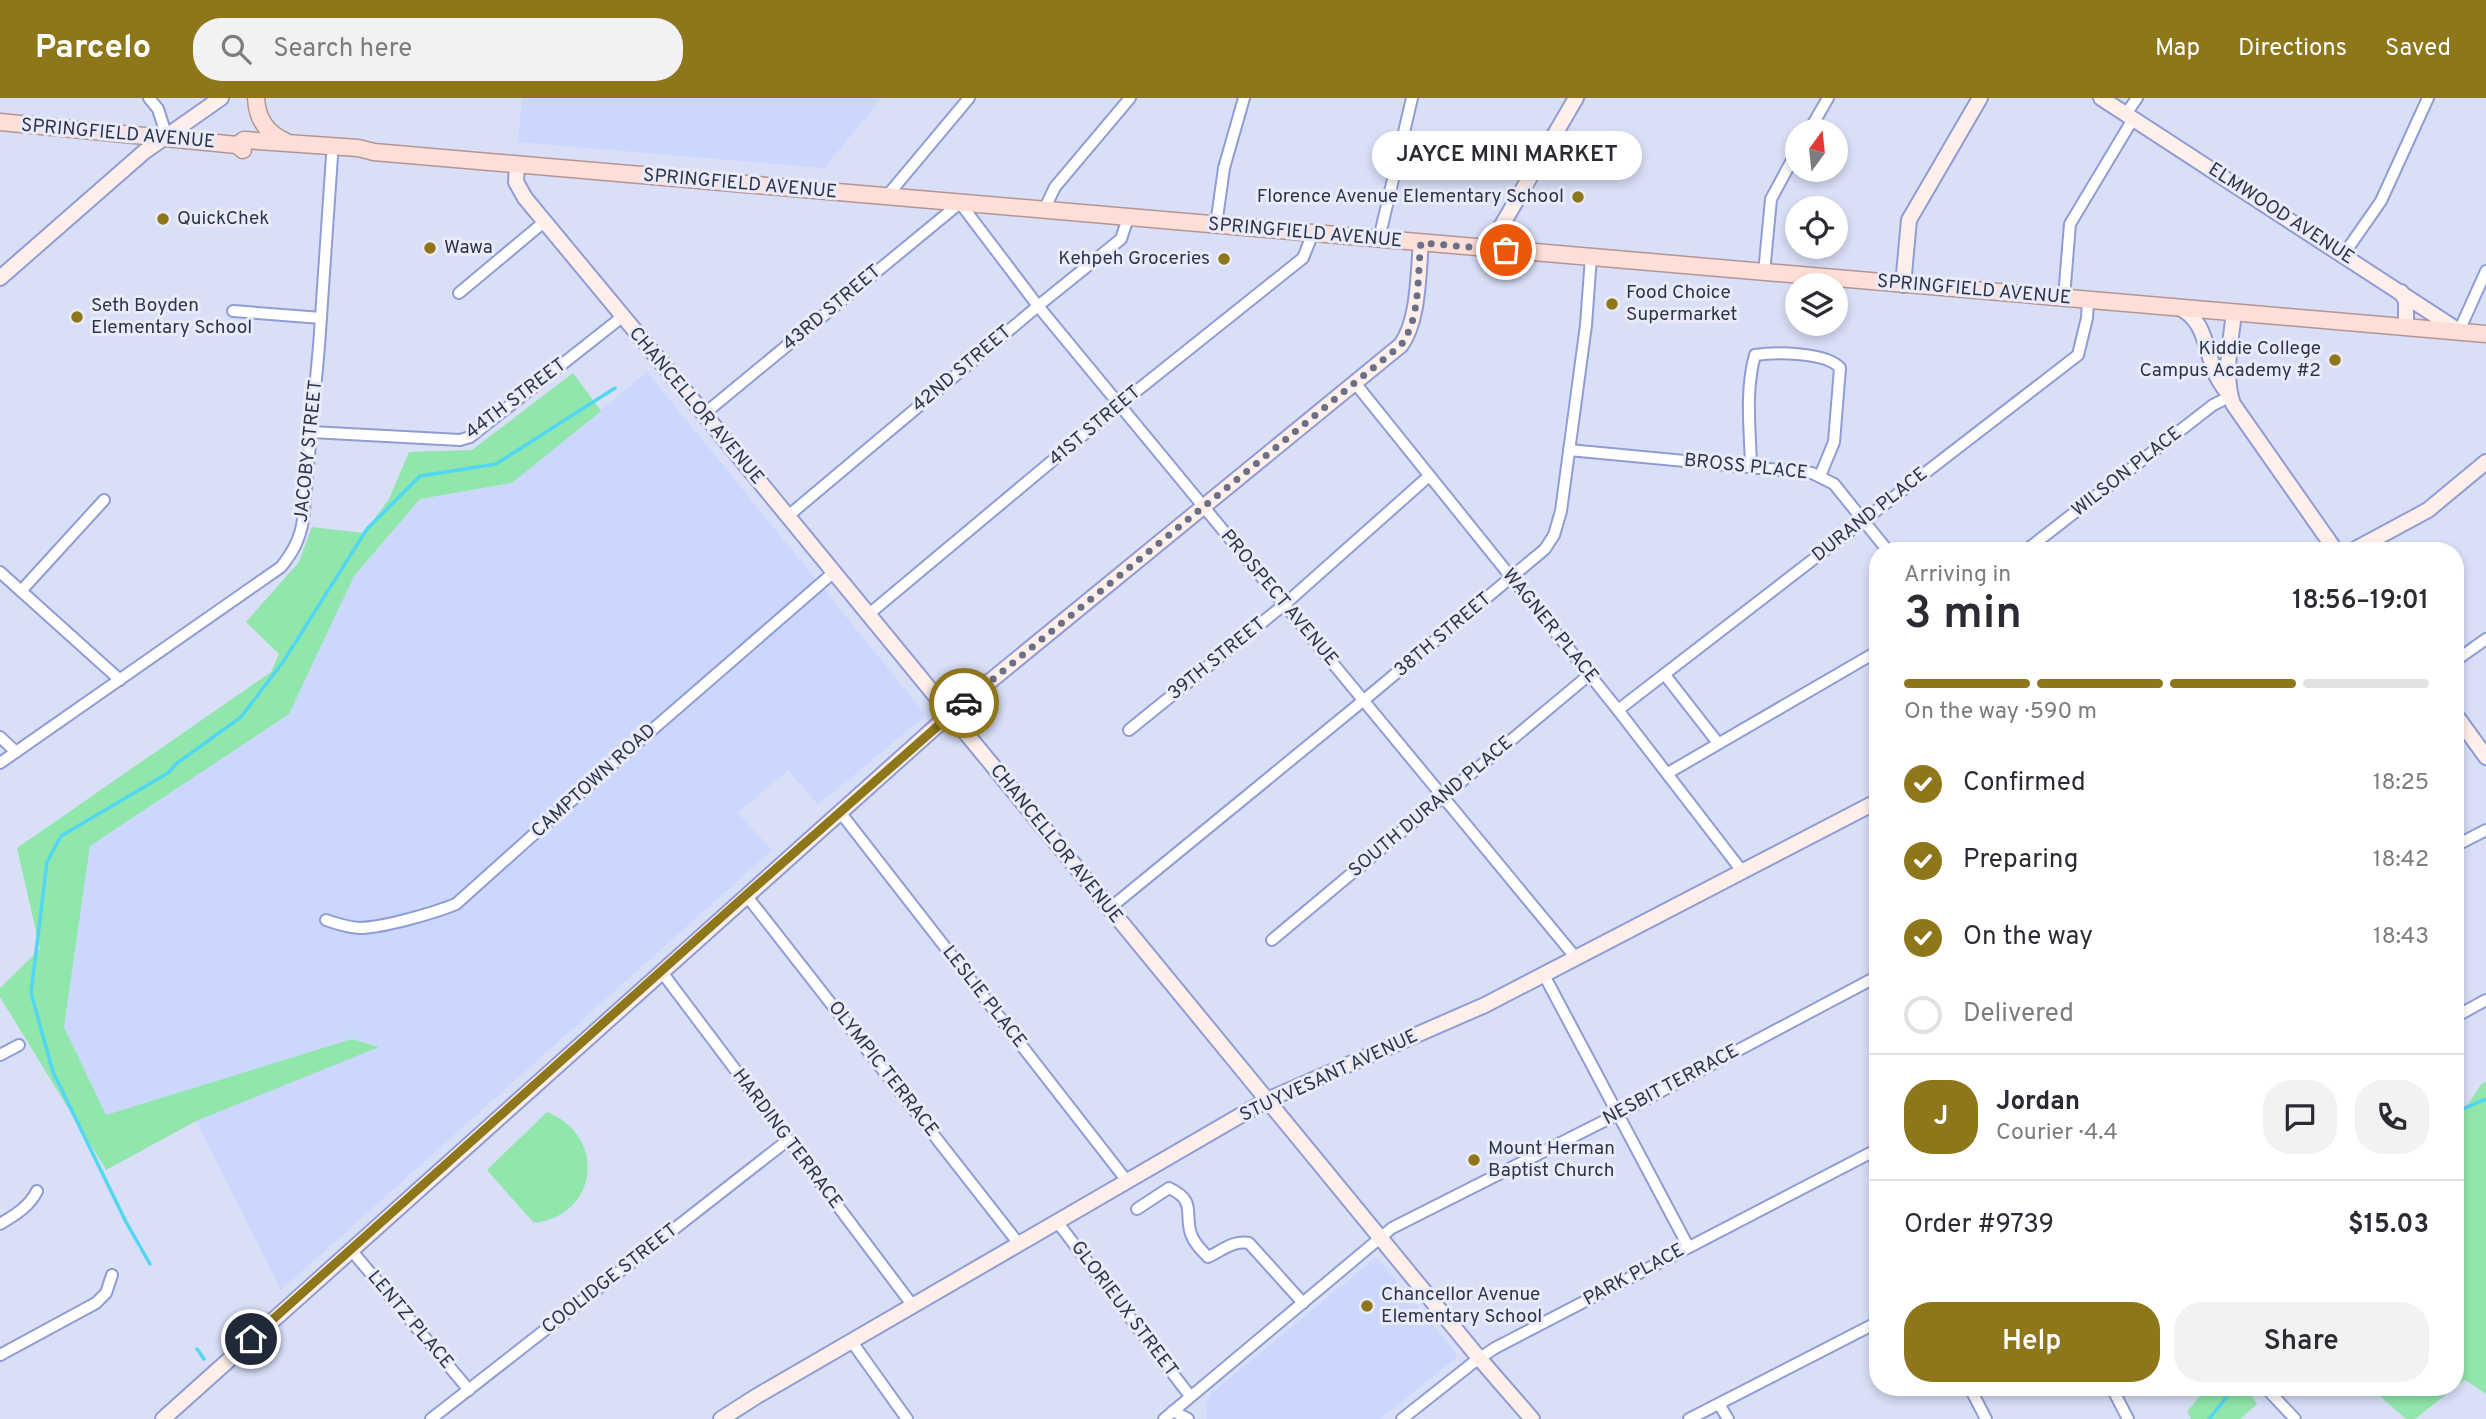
<!DOCTYPE html>
<meta charset="utf-8">
<style>
body{margin:0;font-family:Overpass,sans-serif;background:#f2f2f3;color:#2b2b33;height:100vh;display:flex;flex-direction:column;font-size:26px;white-space:nowrap}
*{box-sizing:border-box;margin:0}
p{font-size:23px;color:#7c7c81}
.icon{flex:none;width:38px;height:38px;fill:none;stroke:currentColor;stroke-width:2;stroke-linecap:round;stroke-linejoin:round}
.map{position:relative;flex:1;overflow:hidden}
.details{position:absolute;left:1869px;top:444px;width:595px;height:854px;display:flex;flex-direction:column;background:#fff;border-radius:28px;box-shadow:0 4px 10px #0003}
.details>*{flex:none}
.needle{width:46px;rotate:15deg}
.controls{position:absolute;left:1785px;top:21px;display:grid;gap:14px}
.controls a{display:grid;place-items:center;width:63px;height:63px;border-radius:50%;background:#fff;box-shadow:0 4px 10px #0003;font-size:35px}
.pin{position:absolute;display:grid;place-items:center;width:60px;height:60px;color:#fff;margin:-30px;border:4px solid #fff;border-radius:50%;box-shadow:0 2px 7px #0007}
.courier{position:absolute;display:grid;place-items:center;width:70px;height:70px;margin:-35px;border:5px solid #8e761b;border-radius:50%;background:#fff;color:#222;box-shadow:0 2px 9px #0007}
.bubble{position:absolute;height:49px;border-radius:24px;background:#fff;box-shadow:0 4px 10px #0003;font-size:23px;font-weight:600;line-height:49px;text-align:center}
.headline em{font-style:normal;font-weight:600}
.headline div{display:flex;flex-direction:column-reverse}
.headline{display:flex;align-items:center;justify-content:space-between;height:119px;padding:0 35px}
h1{font-size:46px;font-weight:600;line-height:52px}
.bar{display:grid;grid-template-columns:repeat(4,1fr);gap:10px 7px;align-content:center;height:84px;padding:0 35px}
.bar i{height:9px;border-radius:5px;background:#e1e1e2}
.bar .active{background:#8e761b}
.bar p{grid-column:span 4}
.line{display:flex;align-items:center;gap:18px;padding:0 35px;border-top:2px solid #e1e1e2}
.line div{flex:1}
.round{display:grid;place-items:center;flex:none;width:74px;height:74px;border-radius:28px;background:#f2f2f3}
ol{padding:0 35px;list-style:none}
li{display:flex;align-items:center;gap:21px;height:77px}
li p{margin-inline-start:auto}
li .icon{padding:7px;border-radius:50%;background:#8e761b;color:#fff;stroke-width:4}
li:last-child{color:#7c7c81}
li i{width:38px;height:38px;border:4px solid #e1e1e2;border-radius:50%}
.action{display:flex;gap:14px;margin-top:auto;padding:14px 35px}
.action a{flex:1;height:80px;border-radius:28px;background:#8e761b;color:#fff;font-size:28px;font-weight:600;line-height:80px;text-align:center}
.action a+a{background:#f2f2f3;color:#2b2b33}
header{display:flex;align-items:center;gap:42px;box-sizing:border-box;height:98px;padding:0 35px;background:#8e761b;color:#fff}
header strong{font-size:33px}
nav{display:flex;gap:38px;margin-inline-start:auto;font-size:24px}
.search{width:490px;height:63px;background:#f2f2f3;display:flex;align-items:center;gap:18px;box-sizing:border-box;padding:0 24px;border-radius:28px;color:#7c7c81;font-size:26px}
.map>svg:first-child{display:block}
.built{fill:#ccd7fe}
.green{fill:#91e6ac}
.lines{fill:none;stroke-linecap:round;stroke-linejoin:round}
.stream{stroke:#51d7f2;stroke-width:3.5}
.street-casing{stroke:#909dd4;stroke-width:14}
.secondary-casing{stroke:#909dd4;stroke-width:18}
.primary-casing{stroke:#b49595;stroke-width:19}
.street{stroke:#fff;stroke-width:10}
.secondary{stroke:#feefeb;stroke-width:14}
.primary{stroke:#fddfd7;stroke-width:16}
.done{stroke:#6a7087;stroke-width:7;stroke-dasharray:0 12.6}
.route{stroke:#8e761b;stroke-width:9}
.poi-dot{fill:#8e761b;stroke:#e9ecf8;stroke-width:2.5}
.labels{text-anchor:middle;dominant-baseline:central;stroke-width:6;stroke-linejoin:round;paint-order:stroke}
.street-label{font-size:19px;fill:#2f354b;stroke:#e9ecf8}
.poi-label{font-size:19px;fill:#2f354b;stroke:#e9ecf8;text-anchor:start}
</style>
<header>
<strong>Parcelo</strong>
<div class="search"><svg class="icon" aria-label="search" viewBox="0 0 24 24"><circle cx="10" cy="10" r="6"/><path d="M15 15l6 6"/></svg>Search here</div>
<nav><a>Map</a><a>Directions</a><a>Saved</a></nav>
</header>
<div class="map">
<svg width="2486" height="1321" viewBox="0 0 2486 1321">
<rect width="100%" height="100%" fill="#d8dff6"/>
<g class="built">
<polygon points="522,0 882,0 824,70 518,44"/>
<polygon points="647,274 926,617 818,707 788,672 738,715 772,752 281,1192 196,1023 378,948 352,941 106,1017 64,929 90,748 289,616 354,478 420,401 512,385"/>
<polygon points="1375,1160 1378,1161 1456,1255 1456,1260 1380,1321 1207,1321 1206,1306 1212,1295"/>
</g>
<g class="green">
<polygon points="573,275 601,313 512,385 420,401 354,478 289,616 90,748 64,929 106,1017 352,941 379,949 196,1023 106,1072 0,899 0,890 40,851 17,750 271,574 279,556 246,524 299,464 312,429 364,435 389,401 409,354 472,352"/>
<polygon points="2486,984 2486,1296 2465,1282 2455,1289 2455,1019 2461,1017 2482,985"/>
<path d="M547,1014C607,1038 599,1117 534,1125L487,1072Z"/>
<polygon points="2210,1290 2247,1290 2257,1306 2240,1321 2191,1321 2187,1314 2203,1294"/>
<polygon points="2371,1290 2454,1290 2415,1321 2406,1321"/>
</g>
<g class="lines">
<g class="stream">
<polyline points="2455,1014 2486,1001"/>
<polyline points="150,1166 126,1124 53,974 31,895 47,764 61,738 168,675 176,666 241,619 283,564 367,431 420,378 496,366 615,290"/>
<polyline points="197,1251 204,1261"/>
<polyline points="2209,1321 2234,1290"/>
</g>
<defs>
<g id="street">
<polyline points="149,0 158,11 167,39"/>
<polyline points="2126,16 2137,0"/>
<polyline points="1809,33 1828,0"/>
<polyline points="887,98 969,0"/>
<polyline points="1044,112 1055,89 1130,0"/>
<polyline points="1216,127 1224,70 1244,0"/>
<polyline points="1379,141 1412,0"/>
<polyline points="2344,156 2381,103 2428,0"/>
<polyline points="1764,175 1771,101 1797,53"/>
<polyline points="459,195 544,124"/>
<polyline points="2064,199 2070,126 2133,21"/>
<polyline points="233,213 321,220"/>
<polyline points="2459,233 2486,173"/>
<polyline points="1355,285 1618,612 1742,773"/>
<polyline points="704,316 960,105 1038,208 1576,860"/>
<polyline points="311,334 460,342 470,339 622,219"/>
<polyline points="1569,352 1812,375 1834,386 1888,453"/>
<path d="M1751,367C1750,332 1745,292 1755,257C1775,254 1827,254 1840,270L1834,344L1820,378"/>
<polyline points="788,418 1038,208 1121,141 1128,120"/>
<polyline points="2025,453 2213,307 2231,298"/>
<polyline points="0,474 120,582"/>
<polyline points="21,493 104,402"/>
<polyline points="869,516 1119,307 1303,160 1313,135"/>
<polyline points="2455,563 2486,541"/>
<polyline points="1665,577 1718,645"/>
<polyline points="1618,612 2078,257 2087,220 2088,202"/>
<polyline points="1129,632 1285,506 1429,378"/>
<polyline points="0,639 16,654"/>
<path d="M0,665L281,469C293,454 300,441 303,422L319,248L332,58"/>
<polyline points="1668,675 1878,553"/>
<polyline points="840,714 1127,1083"/>
<polyline points="2455,748 2486,732"/>
<polyline points="746,797 1019,1146"/>
<polyline points="1110,810 1364,602 1545,451 1554,437 1561,413 1586,227 1591,159"/>
<path d="M326,822C337,826 347,829 359,830C382,830 434,815 456,806L599,678L834,474"/>
<polyline points="1272,842 1589,577"/>
<polyline points="661,873 913,1208"/>
<polyline points="1544,877 1688,1148"/>
<polyline points="2455,919 2486,902"/>
<polyline points="0,957 19,947"/>
<path d="M1137,1111L1169,1090C1197,1103 1184,1115 1191,1136C1194,1145 1201,1152 1208,1159C1222,1153 1232,1142 1249,1145L1303,1205"/>
<polyline points="1058,1125 1190,1298"/>
<path d="M0,1126C15,1117 29,1109 37,1093"/>
<polyline points="351,1152 469,1292"/>
<polyline points="852,1244 907,1321"/>
<polyline points="0,1257 96,1205 106,1195 112,1177"/>
<polyline points="1970,1290 1986,1321"/>
<polyline points="2112,1290 2128,1321"/>
<polyline points="2266,1290 2295,1321"/>
<polyline points="1719,1306 1728,1321"/>
<polyline points="1173,1313 1188,1321"/>
<polyline points="431,1321 788,1042"/>
<polyline points="1164,1321 1392,1130 1618,1016 1878,878"/>
<polyline points="1402,1321 1474,1264 1495,1250 1878,1051"/>
<polyline points="1689,1321 1878,1224"/>
</g>
<g id="secondary">
<polyline points="2101,0 2459,233"/>
<polyline points="517,66 516,84 525,100 704,316 1479,1260 1532,1321"/>
<polyline points="1488,151 1576,0"/>
<polyline points="0,180 144,54 221,0"/>
<polyline points="1903,187 1909,122 1980,0"/>
<polyline points="2401,194 2406,203 2406,229"/>
<path d="M2178,209C2205,221 2205,250 2215,274C2218,283 2224,290 2230,298"/>
<path d="M2234,214C2231,243 2223,278 2233,306L2336,453"/>
<polyline points="2352,453 2428,412 2486,364"/>
<polyline points="2455,616 2486,659"/>
<path d="M163,1321L950,616L1401,247C1419,222 1418,176 1421,145"/>
<polyline points="721,1321 757,1298 1267,1002 1485,907 1878,703"/>
</g>
<g id="primary">
<path d="M256,0C257,20 266,35 285,43"/>
<polyline points="0,24 237,47 243,52"/>
<polyline points="237,47 244,42 358,50 374,54 2486,236"/>
</g>
</defs>
<use href="#street" class="street-casing"/>
<use href="#secondary" class="secondary-casing"/>
<use href="#primary" class="primary-casing"/>
<use href="#street" class="street"/>
<use href="#secondary" class="secondary"/>
<use href="#primary" class="primary"/>
</g>
<g class="lines">
<path class="done" d="M964,605L1401,247C1421,220 1417,177 1421,145L1506,152"/>
<polyline class="route" points="251,1241 746,797 964,605"/>
</g>
<g class="poi-dot">
<circle cx="1578" cy="99" r="7"/>
<circle cx="163" cy="121" r="7"/>
<circle cx="430" cy="150" r="7"/>
<circle cx="1224" cy="161" r="7"/>
<circle cx="1612" cy="206" r="7"/>
<circle cx="77" cy="219" r="7"/>
<circle cx="2335" cy="262" r="7"/>
<circle cx="1474" cy="1062" r="7"/>
<circle cx="1367" cy="1208" r="7"/>
</g>
<g class="labels">
<g class="street-label">
<text transform="translate(118 36) rotate(5)">SPRINGFIELD AVENUE</text>
<text transform="translate(740 86) rotate(5)">SPRINGFIELD AVENUE</text>
<text transform="translate(2281 116) rotate(33)">ELMWOOD AVENUE</text>
<text transform="translate(1305 135) rotate(5)">SPRINGFIELD AVENUE</text>
<text transform="translate(1974 192) rotate(5)">SPRINGFIELD AVENUE</text>
<text transform="translate(832 210) rotate(-40)">43RD STREET</text>
<text transform="translate(962 271) rotate(-40)">42ND STREET</text>
<text transform="translate(516 301) rotate(-37)">44TH STREET</text>
<text transform="translate(696 308) rotate(50)">CHANCELLOR AVENUE</text>
<text transform="translate(1095 328) rotate(-40)">41ST STREET</text>
<text transform="translate(309 353) rotate(-84)">JACOBY STREET</text>
<text transform="translate(1746 369) rotate(6)">BROSS PLACE</text>
<text transform="translate(2127 374) rotate(-38)">WILSON PLACE</text>
<text transform="translate(1870 417) rotate(-38)">DURAND PLACE</text>
<text transform="translate(1279 500) rotate(50)">PROSPECT AVENUE</text>
<text transform="translate(1550 528) rotate(51)">WAGNER PLACE</text>
<text transform="translate(1443 537) rotate(-40)">38TH STREET</text>
<text transform="translate(1217 561) rotate(-39)">39TH STREET</text>
<text transform="translate(594 683) rotate(-42)">CAMPTOWN ROAD</text>
<text transform="translate(1431 709) rotate(-40)">SOUTH DURAND PLACE</text>
<text transform="translate(1056 746) rotate(51)">CHANCELLOR AVENUE</text>
<text transform="translate(984 899) rotate(52)">LESLIE PLACE</text>
<text transform="translate(883 971) rotate(52)">OLYMPIC TERRACE</text>
<text transform="translate(1329 978) rotate(-25)">STUYVESANT AVENUE</text>
<text transform="translate(1671 987) rotate(-28)">NESBIT TERRACE</text>
<text transform="translate(787 1041) rotate(53)">HARDING TERRACE</text>
<text transform="translate(1634 1177) rotate(-28)">PARK PLACE</text>
<text transform="translate(610 1181) rotate(-38)">COOLIDGE STREET</text>
<text transform="translate(1124 1211) rotate(53)">GLORIEUX STREET</text>
<text transform="translate(410 1222) rotate(50)">LENTZ PLACE</text>
</g>
<g class="poi-label">
<text x="1564" y="99" text-anchor="end">Florence Avenue Elementary School</text>
<text x="177" y="121">QuickChek</text>
<text x="444" y="150">Wawa</text>
<text x="1210" y="161" text-anchor="end">Kehpeh Groceries</text>
<text x="1626" y="195">Food Choice<tspan x="1626" dy="22">Supermarket</tspan></text>
<text x="91" y="208">Seth Boyden<tspan x="91" dy="22">Elementary School</tspan></text>
<text x="2321" y="251" text-anchor="end">Kiddie College<tspan x="2321" dy="22">Campus Academy #2</tspan></text>
<text x="1488" y="1051">Mount Herman<tspan x="1488" dy="22">Baptist Church</tspan></text>
<text x="1381" y="1197">Chancellor Avenue<tspan x="1381" dy="22">Elementary School</tspan></text>
</g>
</g>
</svg>
<div class="controls">
<a><svg class="needle" viewBox="-14 -14 28 28"><path d="M0-13l5 13h-10z" fill="#e53935"/><path d="M0 13l5-13h-10z" fill="#7c7c81"/></svg></a>
<a><svg class="icon" aria-label="locate" viewBox="0 0 24 24"><circle cx="12" cy="12" r="6"/><path d="M12 2v4M12 18v4M2 12h4M18 12h4"/></svg></a>
<a><svg class="icon" aria-label="layers" viewBox="0 0 24 24"><path d="M12 4l9 5-9 5-9-5zM3 14l9 5 9-5"/></svg></a>
</div>
<div class="pin" style="left:1506px;top:152px;background:#ea580c"><svg class="icon" aria-label="bag" viewBox="0 0 24 24"><path d="M5 8h14l-1 12H6zM9 8a3 3 0 0 1 6 0"/></svg></div>
<div class="pin" style="left:251px;top:1241px;background:#1f2937"><svg class="icon" aria-label="home" viewBox="0 0 24 24"><path d="M3 11l9-7 9 7M6 9v11h12V9"/></svg></div>
<div class="courier" style="left:964px;top:605px"><svg class="icon" aria-label="car" viewBox="0 0 24 24"><path d="M5 17H2v-5l4-1 3-4h7l3 4 3 1v5h-3M9 17h6M6 11h13"/><circle cx="7" cy="17" r="2"/><circle cx="17" cy="17" r="2"/></svg></div>
<div class="bubble" style="left:1372px;top:33px;width:270px">JAYCE MINI MARKET</div>
<section class="details">
<div class="headline"><div><h1>3 min</h1><p>Arriving in</p></div><em>18:56–19:01</em></div>
<div class="bar"><i class="active"></i><i class="active"></i><i class="active"></i><i></i><p>On the way · 590 m</p></div>
<ol>
<li><svg class="icon" aria-label="check" viewBox="0 0 24 24"><path d="M5 12l5 5 9-10"/></svg>Confirmed<p>18:25</p></li>
<li><svg class="icon" aria-label="check" viewBox="0 0 24 24"><path d="M5 12l5 5 9-10"/></svg>Preparing<p>18:42</p></li>
<li><svg class="icon" aria-label="check" viewBox="0 0 24 24"><path d="M5 12l5 5 9-10"/></svg>On the way<p>18:43</p></li>
<li><i></i>Delivered</li>
</ol>
<div class="line" style="height:126px"><b class="round" style="background:#8e761b;color:#fff">J</b><div><b>Jordan</b><p>Courier · 4.4</p></div><a class="round"><svg class="icon" aria-label="chat" viewBox="0 0 24 24"><path d="M4 5h16v11H9l-5 4z"/></svg></a><a class="round"><svg class="icon" aria-label="phone" viewBox="0 0 24 24"><path d="M5 4h4l2 5-3 2q2 4 5 5l2-3 5 2v4C11 20 4 13 5 4z"/></svg></a></div>
<div class="line" style="height:91px"><div>Order #9739</div><b>$15.03</b></div>
<div class="action"><a>Help</a><a>Share</a></div>
</section>
</div>
